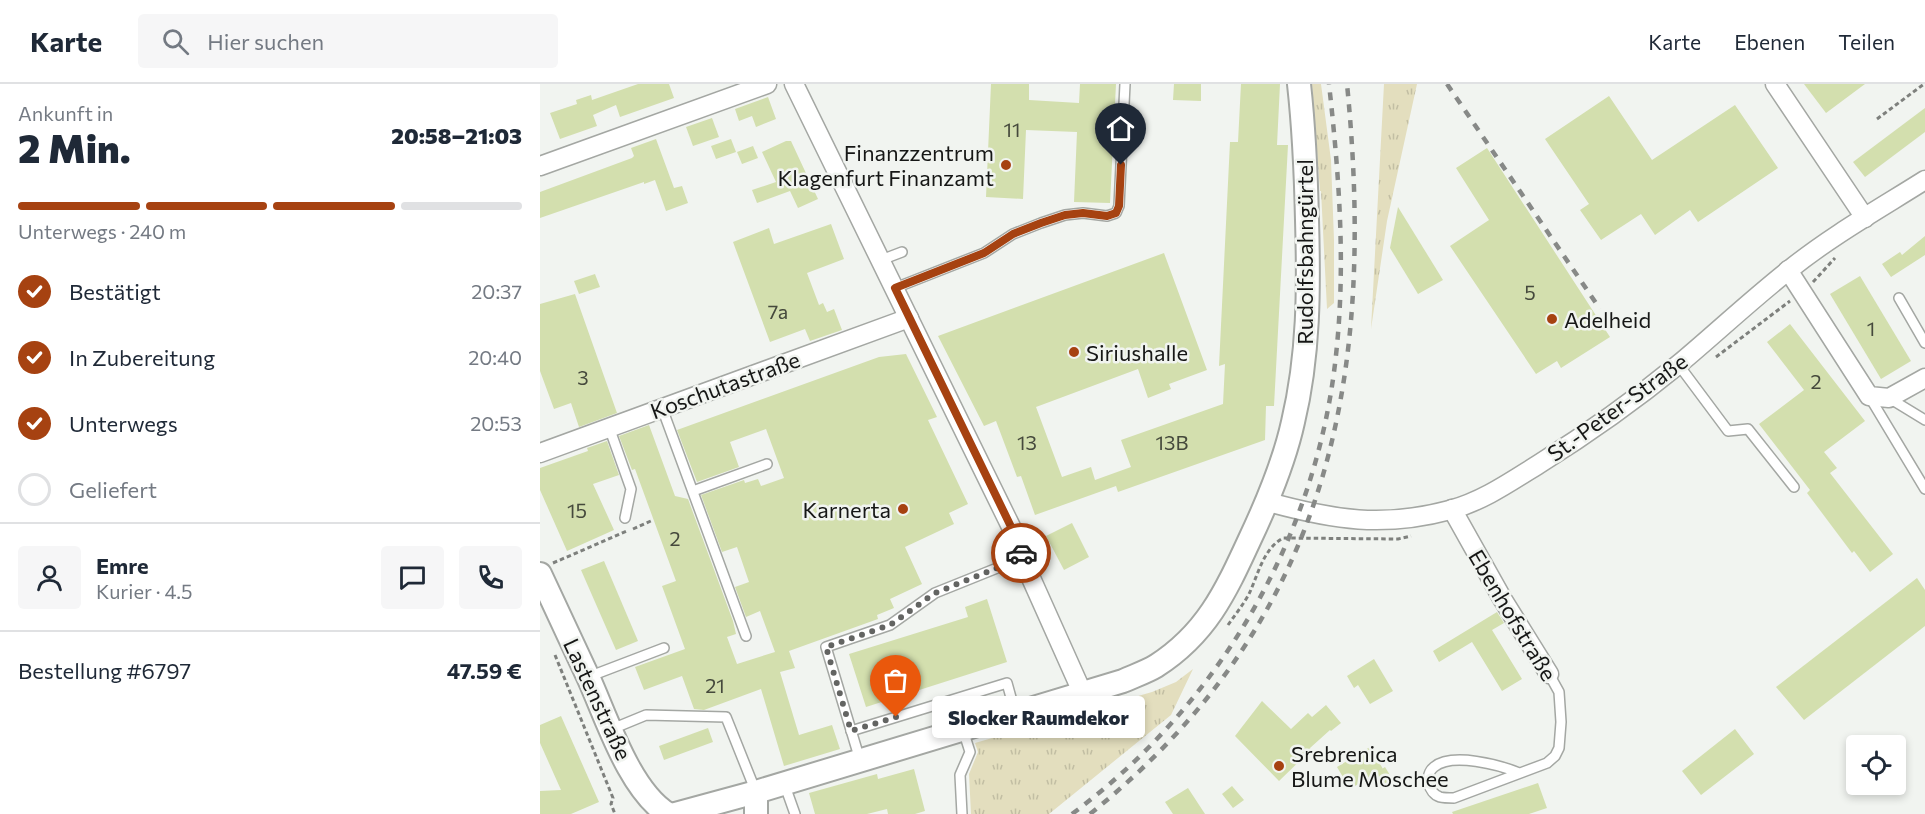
<!DOCTYPE html>
<html lang="de">
<meta charset="utf-8">
<style>
body{margin:0;font-family:Commissioner,sans-serif;background:#f6f6f7;color:#1f2937;height:100vh;display:flex;flex-direction:column;font-size:22px;white-space:nowrap}
*{box-sizing:border-box;margin:0}
p{font-size:20px;color:#747a83}
.icon{flex:none;width:33px;height:33px;fill:none;stroke:currentColor;stroke-width:2;stroke-linecap:round;stroke-linejoin:round}
.map{position:relative;flex:1;overflow:hidden}
.sheet{display:flex;flex-direction:column;background:#fff;width:540px}
.sheet>*{flex:none}
.buttons{position:absolute;left:1306px;top:651px;display:grid;gap:12px}
.buttons a{display:grid;place-items:center;width:60px;height:60px;border-radius:6px;background:#fff;box-shadow:0 3px 9px #0003;font-size:30px}
.pin{position:absolute;display:grid;place-items:center;width:51px;height:51px;color:#fff;margin:-62px -26px;border-radius:50% 50% 50% 0;rotate:-45deg;box-shadow:0 0 6px #0007}
.pin .icon{rotate:45deg}
.courier{position:absolute;display:grid;place-items:center;width:60px;height:60px;margin:-30px;border:4px solid #a64211;border-radius:50%;background:#fff;color:#222;box-shadow:0 2px 8px #0007}
.bubble{position:absolute;height:42px;border-radius:6px;background:#fff;box-shadow:0 3px 9px #0003;font-size:20px;font-weight:800;line-height:42px;text-align:center}
.overview em{font-style:normal;font-weight:800}
.overview div{display:flex;flex-direction:column-reverse}
.overview{display:flex;align-items:center;justify-content:space-between;height:102px;padding:0 18px}
h1{font-size:39px;font-weight:800;line-height:45px}
.bar{display:grid;grid-template-columns:repeat(4,1fr);gap:9px 6px;align-content:center;height:72px;padding:0 18px}
.bar i{height:8px;border-radius:4px;background:#e0e1e3}
.bar .on{background:#a64211}
.bar p{grid-column:span 4}
.line{display:flex;align-items:center;gap:15px;padding:0 18px;border-top:2px solid #e0e1e3}
.line div{flex:1}
.round{display:grid;place-items:center;flex:none;width:63px;height:63px;border-radius:6px;background:#f6f6f7}
ol{padding:0 18px;list-style:none}
li{display:flex;align-items:center;gap:18px;height:66px}
li p{margin-inline-start:auto}
li .icon{padding:6px;border-radius:50%;background:#a64211;color:#fff;stroke-width:4}
li:last-child{color:#747a83}
li i{width:33px;height:33px;border:3px solid #e0e1e3;border-radius:50%}
header{display:flex;align-items:center;gap:36px;box-sizing:border-box;height:84px;padding:0 30px;background:#fff;border-bottom:2px solid #e0e1e3}
header strong{font-size:28px}
nav{display:flex;gap:33px;margin-inline-start:auto;font-size:21px}
.search{width:420px;height:54px;background:#f6f6f7;display:flex;align-items:center;gap:15px;box-sizing:border-box;padding:0 21px;border-radius:6px;color:#747a83;font-size:22px}
main{display:flex;flex:1;min-height:0}
.map>svg:first-child{display:block}
.grass{fill:url(#grass-tufts)}
.building{fill:#d3dfae}
.lines{fill:none;stroke-linecap:round;stroke-linejoin:round}
.service-casing{stroke:#a4a7a3;stroke-width:12}
.minor-casing{stroke:#a4a7a3;stroke-width:21}
.tertiary-casing{stroke:#a4a7a3;stroke-width:26}
.path{stroke:#7e807d;stroke-width:3;stroke-dasharray:4.5 3;stroke-linecap:butt}
.service{stroke:#fff;stroke-width:9}
.minor{stroke:#fff;stroke-width:18}
.tertiary{stroke:#fff;stroke-width:22}
.rail{stroke:#878987;stroke-width:4.5;stroke-dasharray:8 8;stroke-linecap:butt}
.done{stroke:#636462;stroke-width:6;stroke-dasharray:0 10.8}
.route{stroke:#a64211;stroke-width:8}
.poi-dot{fill:#a64211;stroke:#f1f4f0;stroke-width:2}
.labels{text-anchor:middle;dominant-baseline:central;stroke-width:5;stroke-linejoin:round;paint-order:stroke}
.number-label{font-size:20px;fill:#45493c}
.poi-label{font-size:22px;fill:#161716;stroke:#f1f4f0;text-anchor:start}
.street-label{font-size:22px;fill:#161716;stroke:#f1f4f0}
</style>
<header>
<strong>Karte</strong>
<div class="search"><svg class="icon" aria-label="search" viewBox="0 0 24 24"><circle cx="10" cy="10" r="6"/><path d="M15 15l6 6"/></svg>Hier suchen</div>
<nav><a>Karte</a><a>Ebenen</a><a>Teilen</a></nav>
</header>
<main>
<section class="sheet">
<div class="overview"><div><h1>2 Min.</h1><p>Ankunft in</p></div><em>20:58–21:03</em></div>
<div class="bar"><i class="on"></i><i class="on"></i><i class="on"></i><i></i><p>Unterwegs · 240 m</p></div>
<ol>
<li><svg class="icon" aria-label="check" viewBox="0 0 24 24"><path d="M5 12l5 5 9-10"/></svg>Bestätigt<p>20:37</p></li>
<li><svg class="icon" aria-label="check" viewBox="0 0 24 24"><path d="M5 12l5 5 9-10"/></svg>In Zubereitung<p>20:40</p></li>
<li><svg class="icon" aria-label="check" viewBox="0 0 24 24"><path d="M5 12l5 5 9-10"/></svg>Unterwegs<p>20:53</p></li>
<li><i></i>Geliefert</li>
</ol>
<div class="line" style="height:108px"><a class="round"><svg class="icon" aria-label="person" viewBox="0 0 24 24"><circle cx="12" cy="8" r="4"/><path d="M4 21q1-7 8-7t8 7"/></svg></a><div><b>Emre</b><p>Kurier · 4.5</p></div><a class="round"><svg class="icon" aria-label="chat" viewBox="0 0 24 24"><path d="M4 5h16v11H9l-5 4z"/></svg></a><a class="round"><svg class="icon" aria-label="phone" viewBox="0 0 24 24"><path d="M5 4h4l2 5-3 2q2 4 5 5l2-3 5 2v4C11 20 4 13 5 4z"/></svg></a></div>
<div class="line" style="height:78px"><div>Bestellung #6797</div><b>47.59 €</b></div>
</section>
<div class="map">
<svg width="1385" height="730" viewBox="0 0 1385 730">
<defs>
<pattern id="grass-tufts" width="24" height="20" patternUnits="userSpaceOnUse" patternTransform="scale(1.5)"><rect width="24" height="20" fill="#e3debe"/><path d="M3 7l-1-3M5 7V3M7 7l1-3M15 17l-1-3M17 17v-4M19 17l1-3" fill="none" stroke="#c2bea3"/></pattern>
</defs>
<rect width="100%" height="100%" fill="#f1f4f0"/>
<g class="grass">
<polygon points="772,0 781,0 791,76 794,156 794,219 787,225 781,107 780,107"/>
<polygon points="844,0 877,0 847,137 831,245"/>
<polygon points="653,585 631,631 509,730 431,730 429,690 438,668 435,659 612,608 636,598"/>
</g>
<g class="building">
<polygon points="98,0 129,0 134,14 80,33 76,21 53,31 57,42 20,55 10,29 37,20 36,16 51,11 52,16"/>
<polygon points="451,0 489,0 489,16 539,19 540,0 576,0 570,119 534,118 537,48 486,46 483,115 446,113"/>
<polygon points="634,0 661,0 661,17 633,16"/>
<polygon points="701,0 740,0 737,61 748,61 734,322 726,322 725,356 578,408 576,402 495,431 481,392 477,393 456,337 444,342 398,252 624,169 667,286 629,300 631,305 608,314 598,285 496,323 522,393 551,383 555,396 591,383 581,356 683,320 685,280 679,282 690,58 698,58"/>
<polygon points="1264,0 1325,0 1286,29"/>
<polygon points="1069,12 1112,76 1195,21 1238,84 1158,138 1150,126 1115,151 1101,130 1061,156 1040,126 1049,120 1005,55"/>
<polygon points="228,13 236,35 216,43 212,32 199,37 195,25"/>
<polygon points="1385,24 1385,48 1325,93 1313,78"/>
<polygon points="172,34 179,53 153,62 146,43"/>
<polygon points="116,55 134,104 142,102 148,119 126,127 115,96 104,100 104,98 0,134 0,108 92,74 94,72 91,64"/>
<polygon points="191,55 196,68 176,75 171,62"/>
<polygon points="246,57 251,57 278,115 258,124 250,107 217,119 212,106 236,98 222,68"/>
<polygon points="213,62 218,74 202,80 197,68"/>
<polygon points="947,64 1070,253 1021,284 1017,277 996,290 910,162 949,136 916,84"/>
<polygon points="858,123 903,196 878,210 850,164"/>
<polygon points="291,140 304,175 267,189 279,221 283,219 287,228 294,225 302,246 270,257 265,245 230,258 193,158 229,144 234,160"/>
<polygon points="1385,152 1385,171 1351,193 1342,180 1360,168 1362,171"/>
<polygon points="55,190 60,203 39,210 34,197"/>
<polygon points="1320,192 1371,277 1341,295 1290,210"/>
<polygon points="35,210 77,329 39,343 31,319 14,325 0,287 0,220"/>
<polygon points="1250,240 1325,337 1284,368 1297,384 1290,389 1353,470 1330,488 1314,467 1312,469 1267,409 1270,406 1219,340 1264,306 1227,258"/>
<polygon points="366,270 397,333 388,336 428,420 409,429 414,440 365,463 382,500 350,515 354,524 337,531 338,535 249,567 255,584 240,588 259,651 292,641 300,665 244,682 221,605 164,626 154,625 142,592 104,606 95,583 145,565 122,502 136,497 95,385 92,386 79,352 109,341 135,412 148,415 193,537 196,550 187,553 197,580 235,568 220,527 206,533 195,503 209,498 197,463 182,468 161,411 204,396 205,399 218,395 221,402 244,394 226,345 190,358 199,383 157,398 137,346 339,273"/>
<polygon points="67,357 79,391 53,400 74,446 27,467 0,406 0,384 48,367 47,364"/>
<polygon points="532,439 549,473 524,486 506,452"/>
<polygon points="64,477 98,557 76,566 41,486"/>
<polygon points="1377,494 1385,506 1385,542 1264,636 1236,603"/>
<polygon points="447,515 467,578 326,623 309,570 428,533 425,523"/>
<polygon points="957,528 964,539 952,546 982,595 962,607 932,558 899,578 893,567"/>
<polygon points="834,575 853,607 830,620 818,601 814,604 807,592"/>
<polygon points="722,617 751,645 768,629 772,633 786,621 801,639 791,647 790,646 770,664 771,666 739,697 695,652"/>
<polygon points="21,632 59,718 31,730 0,730 0,707 21,706 0,659 0,641"/>
<polygon points="168,644 173,658 124,676 119,662"/>
<polygon points="1195,645 1214,670 1161,711 1142,687"/>
<polygon points="830,663 843,685 810,705 797,683"/>
<polygon points="845,683 853,696 840,704 833,691"/>
<polygon points="374,685 385,727 375,730 348,730 347,725 327,730 275,730 269,709 337,690 338,695"/>
<polygon points="998,699 1007,724 989,730 913,730 912,728"/>
<polygon points="692,702 704,716 693,724 682,710"/>
<polygon points="648,704 665,730 633,730 625,718"/>
</g>
<g class="lines">
<defs>
<g id="service">
<polyline points="341,176 362,168"/>
<polyline points="355,204 444,169 473,150 501,139 525,131 543,129 567,132 576,129 579,122 585,0"/>
<polyline points="1359,214 1385,259"/>
<polyline points="1138,280 1188,347 1208,345 1254,403"/>
<polyline points="1329,312 1385,405"/>
<polyline points="1349,314 1385,336"/>
<polyline points="122,324 206,552"/>
<polyline points="69,343 91,405 85,434"/>
<polyline points="153,407 227,380"/>
<polyline points="48,593 124,564"/>
<polyline points="72,645 106,631 186,633 216,708"/>
<polyline points="311,647 467,599 475,628"/>
<polyline points="320,676 286,563 350,541 395,509 482,474"/>
<path d="M979,689C960,681 912,668 894,683C884,691 888,709 900,713C904,714 909,714 914,714L1007,679L1015,672L1019,664L1021,638L1019,608L1009,590"/>
<polyline points="244,699 255,730"/>
<polyline points="422,730 420,691 430,668 423,646"/>
</g>
<g id="minor">
<polyline points="254,0 477,455 482,474 542,608"/>
<polyline points="1235,0 1325,134"/>
<polyline points="0,82 227,0"/>
<polyline points="1248,186 1329,312 1349,314 1385,294"/>
<polyline points="0,369 369,234"/>
<path d="M728,418C794,436 843,444 910,426C943,417 970,398 999,380C1047,350 1095,316 1139,280C1176,249 1211,216 1249,186C1291,152 1339,125 1385,96"/>
<polyline points="912,425 963,516 1009,590"/>
</g>
<g id="tertiary">
<path d="M0,490C16,525 33,560 49,595C67,635 90,707 128,730"/>
<polyline points="216,708 216,730"/>
<path d="M135,730L216,708L583,597C594,592 606,588 616,582C666,550 685,509 709,457C727,419 744,379 753,338C769,271 769,204 767,136C766,91 764,45 759,0"/>
</g>
</defs>
<use href="#service" class="service-casing"/>
<use href="#minor" class="minor-casing"/>
<use href="#tertiary" class="tertiary-casing"/>
<g class="path">
<polyline points="1337,35 1384,0"/>
<polyline points="1273,198 1295,174"/>
<polyline points="1176,273 1250,217"/>
<polyline points="93,445 113,436"/>
<polyline points="13,479 87,447"/>
<path d="M688,541C695,531 703,521 709,510C718,491 723,465 743,454L858,455L871,452"/>
<polyline points="15,571 73,714 71,720 75,730"/>
</g>
<use href="#service" class="service"/>
<use href="#minor" class="minor"/>
<use href="#tertiary" class="tertiary"/>
<g class="rail">
<polyline points="907,0 1060,225"/>
<path d="M532,730C679,621 777,453 796,271C806,180 799,91 789,0"/>
<path d="M550,730C790,537 836,294 807,0"/>
</g>
</g>
<g class="lines">
<polyline class="done" points="356,633 311,647 286,563 350,541 395,509 482,474 481,469"/>
<polyline class="route" points="481,469 477,455 355,204 444,169 473,150 501,139 525,131 543,129 567,132 576,129 579,122 581,81"/>
</g>
<g class="poi-dot">
<circle cx="466" cy="81" r="6"/>
<circle cx="1012" cy="235" r="6"/>
<circle cx="534" cy="268" r="6"/>
<circle cx="363" cy="425" r="6"/>
<circle cx="739" cy="682" r="6"/>
</g>
<g class="labels">
<g class="number-label">
<text x="472" y="45">11</text>
<text x="990" y="208">5</text>
<text x="238" y="227">7a</text>
<text x="1331" y="244">1</text>
<text x="43" y="293">3</text>
<text x="1276" y="297">2</text>
<text x="487" y="358">13</text>
<text x="632" y="358">13B</text>
<text x="37" y="426">15</text>
<text x="135" y="454">2</text>
<text x="175" y="601">21</text>
</g>
<g class="poi-label">
<text x="454" y="68" text-anchor="end">Finanzzentrum<tspan x="454" dy="25">Klagenfurt Finanzamt</tspan></text>
<text x="1024" y="235">Adelheid</text>
<text x="546" y="268">Siriushalle</text>
<text x="351" y="425" text-anchor="end">Karnerta</text>
<text x="751" y="669">Srebrenica<tspan x="751" dy="25">Blume Moschee</tspan></text>
</g>
<g class="street-label">
<text transform="translate(764 168) rotate(-90)">Rudolfsbahngürtel</text>
<text transform="translate(185 301) rotate(-20)">Koschutastraße</text>
<text transform="translate(1077 323) rotate(-36)">St.-Peter-Straße</text>
<text transform="translate(973 531) rotate(59)">Ebenhofstraße</text>
<text transform="translate(58 615) rotate(65)">Lastenstraße</text>
</g>
</g>
</svg>
<div class="buttons">
<a><svg class="icon" aria-label="locate" viewBox="0 0 24 24"><circle cx="12" cy="12" r="6"/><path d="M12 2v4M12 18v4M2 12h4M18 12h4"/></svg></a>
</div>
<div class="pin" style="left:356px;top:633px;background:#ea580c"><svg class="icon" aria-label="bag" viewBox="0 0 24 24"><path d="M5 8h14l-1 12H6zM9 8a3 3 0 0 1 6 0"/></svg></div>
<div class="pin" style="left:581px;top:81px;background:#1f2937"><svg class="icon" aria-label="home" viewBox="0 0 24 24"><path d="M3 11l9-7 9 7M6 9v11h12V9"/></svg></div>
<div class="courier" style="left:481px;top:469px"><svg class="icon" aria-label="car" viewBox="0 0 24 24"><path d="M5 17H2v-5l4-1 3-4h7l3 4 3 1v5h-3M9 17h6M6 11h13"/><circle cx="7" cy="17" r="2"/><circle cx="17" cy="17" r="2"/></svg></div>
<div class="bubble" style="left:392px;top:612px;width:213px">Slocker Raumdekor</div>
</div>
</main>
